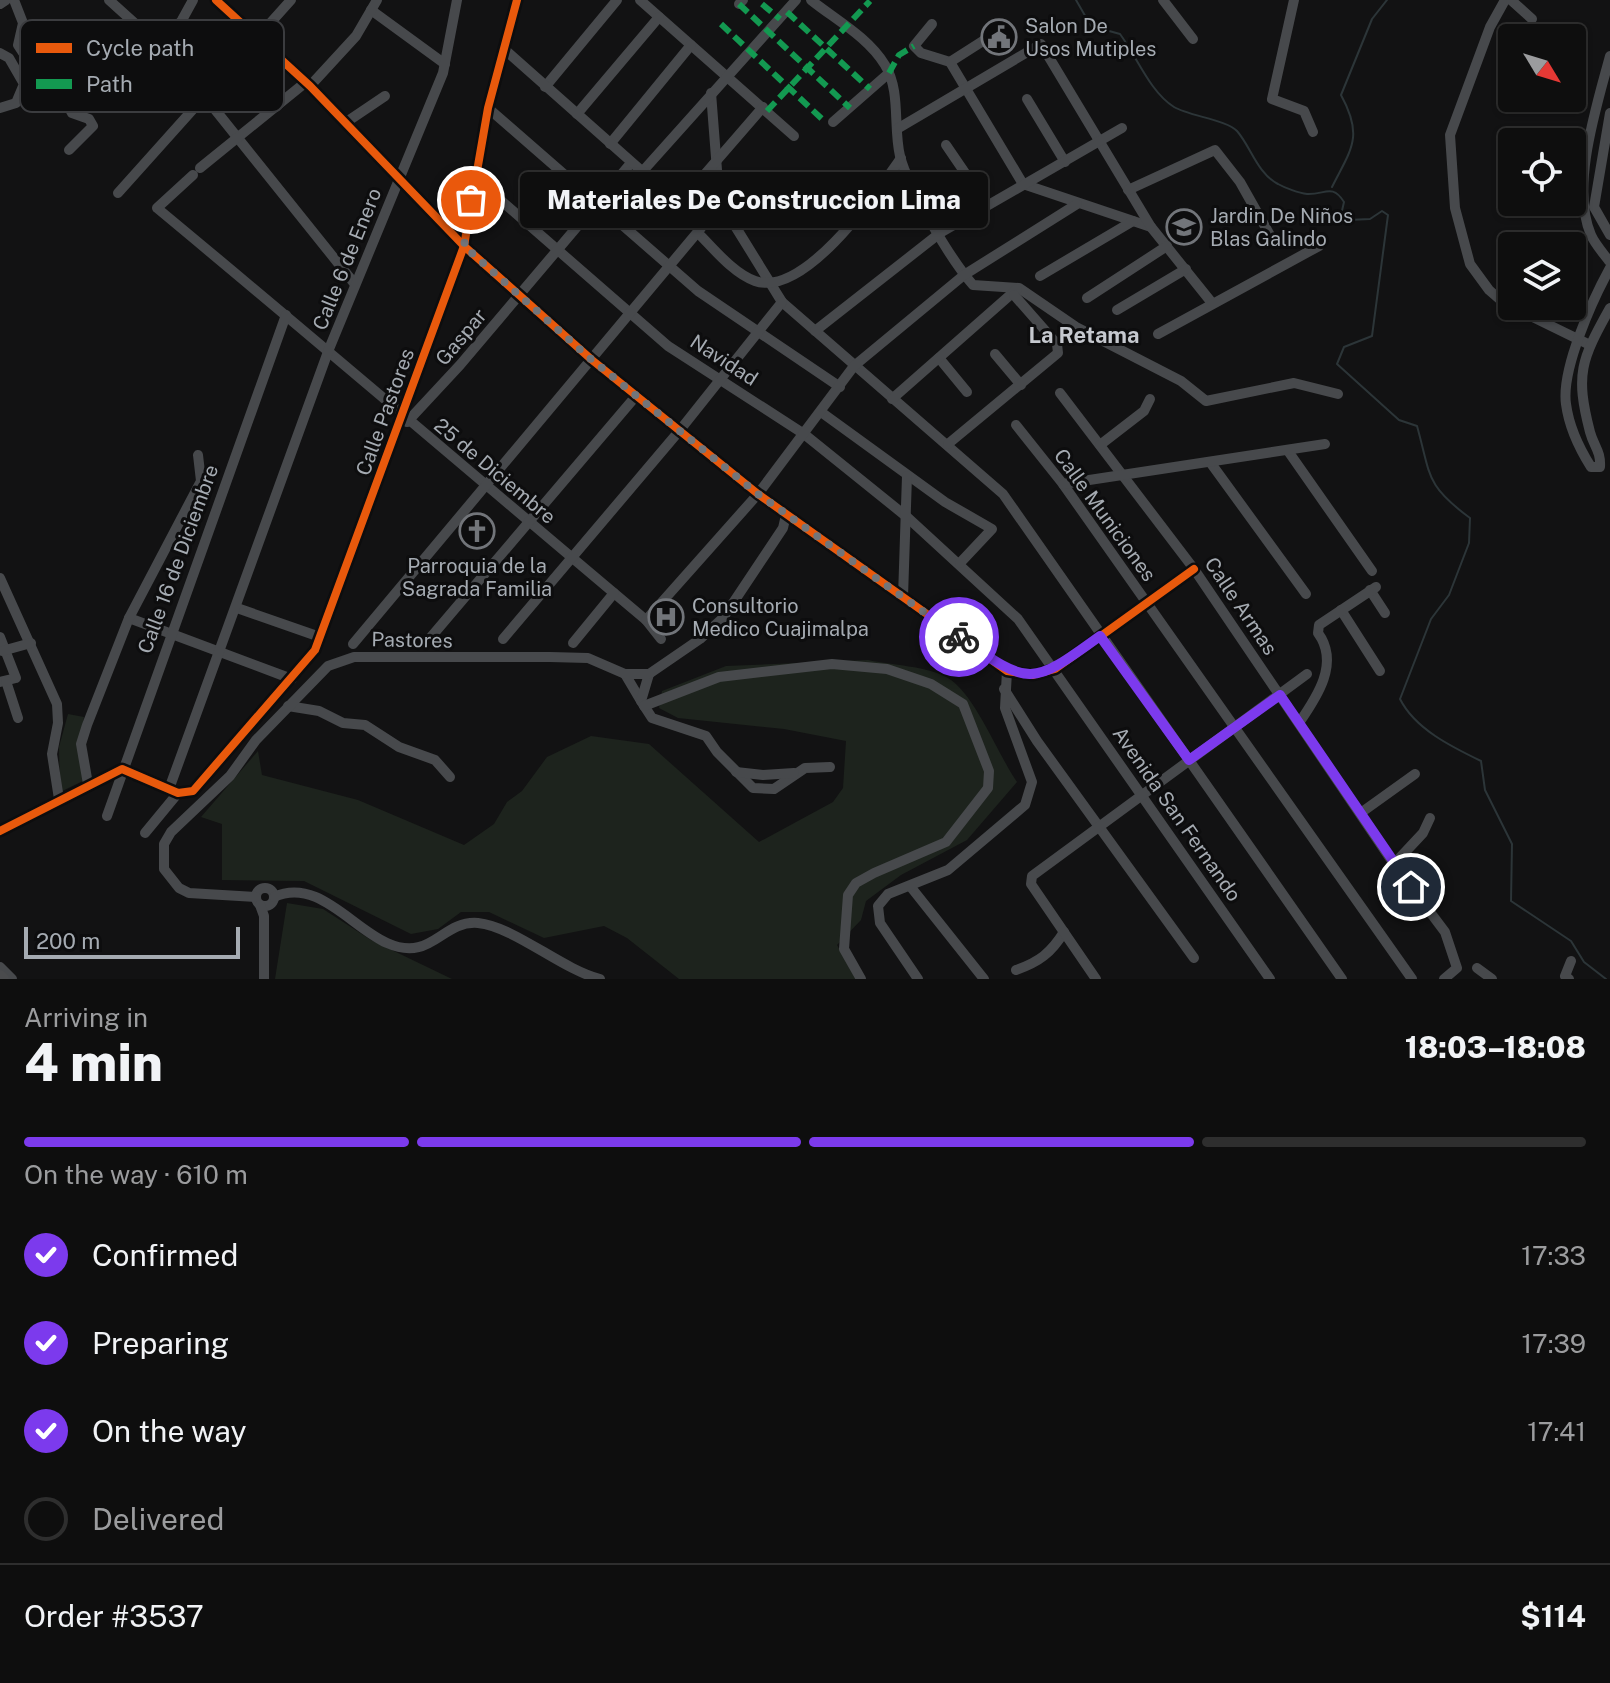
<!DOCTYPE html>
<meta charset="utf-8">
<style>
body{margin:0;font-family:"Public Sans",sans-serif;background:#1c1c1c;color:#f1f3f6;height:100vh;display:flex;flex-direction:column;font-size:30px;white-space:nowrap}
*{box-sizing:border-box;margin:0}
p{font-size:26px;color:#9b9c9e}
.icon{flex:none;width:44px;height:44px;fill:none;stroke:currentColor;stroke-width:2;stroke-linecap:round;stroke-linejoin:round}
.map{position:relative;height:979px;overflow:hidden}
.details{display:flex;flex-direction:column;background:#0e0e0e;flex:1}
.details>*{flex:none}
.needle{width:52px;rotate:128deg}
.fabs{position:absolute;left:1498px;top:24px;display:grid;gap:16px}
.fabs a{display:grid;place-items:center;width:88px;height:88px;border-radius:8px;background:#0e0e0e;box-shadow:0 2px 6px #0004,0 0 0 2px #2e2e2e;font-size:40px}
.scale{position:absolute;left:24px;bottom:20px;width:216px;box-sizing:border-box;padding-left:8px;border:4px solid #a5abb2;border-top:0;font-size:22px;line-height:28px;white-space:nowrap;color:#a5abb2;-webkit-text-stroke:6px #0d0d0e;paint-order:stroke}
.pin{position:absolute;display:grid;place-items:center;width:68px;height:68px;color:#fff;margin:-34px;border:4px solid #fff;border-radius:50%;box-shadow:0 2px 8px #0007}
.courier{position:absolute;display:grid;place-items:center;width:80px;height:80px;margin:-40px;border:6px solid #7c3aed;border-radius:50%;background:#fff;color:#222;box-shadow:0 2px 10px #0007}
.bubble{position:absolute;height:56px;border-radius:8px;background:#0e0e0e;box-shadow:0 2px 6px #0004,0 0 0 2px #2e2e2e;font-size:26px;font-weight:800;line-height:56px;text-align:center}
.head em{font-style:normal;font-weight:800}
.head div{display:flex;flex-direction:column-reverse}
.head{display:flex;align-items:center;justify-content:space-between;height:136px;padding:0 24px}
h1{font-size:52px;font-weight:800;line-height:60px}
.bar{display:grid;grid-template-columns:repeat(4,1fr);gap:12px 8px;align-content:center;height:96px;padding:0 24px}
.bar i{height:10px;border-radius:6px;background:#2e2e2e}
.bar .active{background:#7c3aed}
.bar p{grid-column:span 4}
.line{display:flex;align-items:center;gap:20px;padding:0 24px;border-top:2px solid #2e2e2e}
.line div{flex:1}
ol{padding:0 24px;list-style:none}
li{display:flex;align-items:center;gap:24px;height:88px}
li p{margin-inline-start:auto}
li .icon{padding:8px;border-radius:50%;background:#7c3aed;color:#fff;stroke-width:4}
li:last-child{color:#9b9c9e}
li i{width:44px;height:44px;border:4px solid #2e2e2e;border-radius:50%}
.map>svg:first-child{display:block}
.green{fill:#1d231d}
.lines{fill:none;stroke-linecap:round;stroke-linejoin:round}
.stream{stroke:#2c3538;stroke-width:2}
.minor{stroke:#47494c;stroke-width:10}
.major{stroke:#4a4b4d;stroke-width:12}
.quiet{stroke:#139951;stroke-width:6;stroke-dasharray:12 6;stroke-linecap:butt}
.cycleway-casing{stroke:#0d0d0e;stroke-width:13}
.cycleway{stroke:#e8590c;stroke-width:8}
.done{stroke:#72757a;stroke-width:8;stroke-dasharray:0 14.4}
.route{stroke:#7c3aed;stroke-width:10}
.labels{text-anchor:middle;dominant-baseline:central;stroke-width:6;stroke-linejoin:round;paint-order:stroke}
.poi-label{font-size:20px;fill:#a5abb2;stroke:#0d0d0e;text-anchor:start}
.street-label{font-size:20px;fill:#a5abb2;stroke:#0d0d0e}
.neighbourhood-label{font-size:22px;font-weight:bold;fill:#c6c9cf;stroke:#0d0d0e}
.key{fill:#0d0d0e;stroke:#3b3c3f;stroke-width:2}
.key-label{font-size:22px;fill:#a5abb2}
</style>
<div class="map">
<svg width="1610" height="979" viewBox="0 0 1610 979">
<rect width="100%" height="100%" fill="#121213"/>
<g class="green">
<path d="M868,660C891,665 927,666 948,678C975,694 997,753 1017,782L967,840L901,875L866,901L861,920L837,945L856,979H679L627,938L604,926L544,938L489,912H461L438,929L411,934L304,881L222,880V824L201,817L258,751L262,775L358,800L464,845L494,824L507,802L522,791L547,757L591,736L649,744L759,842L833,802L843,788L846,741L784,729L678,718L659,708L662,691L726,666Z"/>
<polygon points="68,714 84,717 79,745 85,780 60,792 59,747"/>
<polygon points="287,903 323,909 371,940 452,979 275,979"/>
</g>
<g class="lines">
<g class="stream">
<path d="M1076,0L1091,26L1120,34C1137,57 1150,92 1174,107C1189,116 1227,120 1237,131C1251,147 1257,173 1278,184C1285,188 1299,193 1307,194C1325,195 1332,183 1344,202L1341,215L1348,220L1370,219L1382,211L1388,215L1372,336L1344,347L1337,364L1399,420L1417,426C1431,476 1425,485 1470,518L1469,543L1449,595L1431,619L1400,699C1415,729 1452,747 1481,761L1485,790L1512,844L1511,901L1571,941L1584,962L1606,979"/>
<path d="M1332,187C1351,149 1364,137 1341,95L1372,19L1387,0"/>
</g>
<g class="minor">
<polyline points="14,0 23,23 18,45 37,74 59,89 72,113 89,119 93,126 69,150"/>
<polyline points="109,0 160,46 205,97 354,283"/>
<polyline points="216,0 310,86 464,246 592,360 758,494 1007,671 1033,675 1055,669 1194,569"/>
<polyline points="640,0 794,136"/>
<path d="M811,0C836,20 868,37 885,65C901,91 893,127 900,156C908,188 951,260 973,285L1019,288L1076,327L1181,381L1206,401L1294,383L1338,394"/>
<polyline points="1163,0 1193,39"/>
<polyline points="1294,0 1272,99 1304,111 1313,132"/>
<polyline points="1505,0 1490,27 1450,135 1455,208 1470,264 1489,290 1504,303 1590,345"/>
<polyline points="1511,0 1532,19"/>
<polyline points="0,4 6,0"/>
<polyline points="739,4 743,0"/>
<polyline points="371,10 445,64"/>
<polyline points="932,24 914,46 921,53 950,62"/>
<polyline points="0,53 9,58 24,84 16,103 0,108"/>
<polyline points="950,62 1023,184 1151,227"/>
<polyline points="950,62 986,39"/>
<polyline points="310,86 356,36 377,0"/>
<polyline points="545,87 617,0"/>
<polyline points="711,93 718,183"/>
<polyline points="1027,99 1065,162"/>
<polyline points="115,108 182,20 193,0"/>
<polyline points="488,108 698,291 840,387"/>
<polyline points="1610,113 1594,207 1610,235"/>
<polyline points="577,114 659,17"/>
<polyline points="833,122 889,73"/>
<polyline points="345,123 385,96"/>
<polyline points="897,129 1041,44 1151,227 1212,303"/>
<polyline points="610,144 691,45"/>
<polyline points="946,145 987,205"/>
<polyline points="200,168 306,82"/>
<polyline points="642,172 796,0"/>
<path d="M193,175L157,208C321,344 483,483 646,620L661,639"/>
<polyline points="475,178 668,346 804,434 907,517 1018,619 1270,979"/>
<polyline points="1128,190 1215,150 1240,182 1271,237"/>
<polyline points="118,193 291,0"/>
<polyline points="679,204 763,107"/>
<polyline points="727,213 782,302 1003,494 1342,979"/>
<path d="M698,233C714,249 733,273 755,281C805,298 877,192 901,158"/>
<path d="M1609,261C1603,253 1595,244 1591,235C1570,187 1597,105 1610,56"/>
<path d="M1610,268C1593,299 1561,369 1566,404C1569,427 1579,448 1591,467H1600C1601,451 1594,447 1590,432C1575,374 1581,360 1610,308"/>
<polyline points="1040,276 1133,221"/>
<polyline points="1087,298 1167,246"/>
<polyline points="1117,310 1186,269"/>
<polyline points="815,331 940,233 1122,128"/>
<polyline points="1158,334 1319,246"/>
<polyline points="995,354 1021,385"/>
<polyline points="939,358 967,392"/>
<polyline points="1060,393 1194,569 1394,864 1445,932 1457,968 1444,979"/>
<polyline points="892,399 1017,289"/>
<polyline points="821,412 945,502 992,529 960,563"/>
<polyline points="407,422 460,365 631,163"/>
<polyline points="1016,425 1063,484 1412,979"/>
<polyline points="948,444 1058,353 1057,344 1014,295"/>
<polyline points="1100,445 1144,411 1150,399"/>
<polyline points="1288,451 1372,571"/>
<polyline points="1210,462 1306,594"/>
<polyline points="1063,484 1325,444"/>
<polyline points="0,578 57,704 58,723 52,754 59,799"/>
<polyline points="1370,590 1385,613"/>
<polyline points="903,597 907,476"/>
<polyline points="237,608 320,637"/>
<polyline points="1341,610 1380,671"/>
<polyline points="129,618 292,679"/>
<polyline points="646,620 758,494 854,366 964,275 1077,204"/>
<polyline points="0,637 16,678 0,682"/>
<polyline points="431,637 636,396"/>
<polyline points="503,639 680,430 782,302"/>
<polyline points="573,643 614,593"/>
<polyline points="353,644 701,228 679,204 504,49"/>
<polyline points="2,651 31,643"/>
<polyline points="625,674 641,701"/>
<polyline points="649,674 641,701 652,718 706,736 717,752 753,788 774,789 805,768 830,767"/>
<polyline points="6,681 18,718"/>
<polyline points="1004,689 1037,741 1194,958"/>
<polyline points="288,706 319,711 343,723 365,725 399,747 435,760 450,777"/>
<polyline points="644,706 719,677 832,664 887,669 931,684 963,704 989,771 988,788 946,842 874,873 856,883 848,895 844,949 861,979"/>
<path d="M1299,723C1317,697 1340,663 1318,633L1319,625L1376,587"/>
<polyline points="736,772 763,775 794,773"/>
<polyline points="88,784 81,744 87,725 129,618 201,481 198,455"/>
<polyline points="169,789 329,349 443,73 457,0"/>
<polyline points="1362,812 1415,774"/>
<polyline points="107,816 286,315"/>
<polyline points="0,831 122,769 178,793 193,791 315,650 464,246 488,108 517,0"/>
<polyline points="145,833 178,793"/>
<polyline points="1394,864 1423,833 1430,818"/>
<polyline points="910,886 984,979"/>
<circle cx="265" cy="897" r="9"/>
<polyline points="256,897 189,893 179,888 164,869 164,844 171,832 230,776 256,740 328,666 354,657 550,657 588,658 625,674 649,674 700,639 723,618 783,528 786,515"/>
<path d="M274,897C317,877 351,927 387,943C432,963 441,920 478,923C515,927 561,969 600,979"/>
<polyline points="260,905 264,916 264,979"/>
<polyline points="0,967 12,979"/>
<polyline points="1477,968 1492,979"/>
<path d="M1016,970C1039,962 1051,953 1064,932"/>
<polyline points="918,979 880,923 878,906 888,894 948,870 1025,805 1032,782 1005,708 1007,671"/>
<polyline points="1096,979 1031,884 1032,876 1307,674"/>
<polyline points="1569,979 1565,976 1571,961"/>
</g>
<polyline class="major" points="0,976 3,979"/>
<g class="quiet">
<polyline points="739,4 850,108"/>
<polyline points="762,4 780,19"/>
<polyline points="787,12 870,89"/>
<polyline points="721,24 822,119"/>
<polyline points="889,73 899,55 914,46"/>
<polyline points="767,111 870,1"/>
</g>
<defs>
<g id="cycleway">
<polyline points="216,0 310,86 464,246 592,360 758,494 1007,671 1033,675 1055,669 1194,569"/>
<polyline points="0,831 122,769 178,793 193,791 315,650 464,246 488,108 517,0"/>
</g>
</defs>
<use href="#cycleway" class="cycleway-casing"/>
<use href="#cycleway" class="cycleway"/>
</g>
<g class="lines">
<polyline class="done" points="471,200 464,246 592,360 758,494 959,637"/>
<path class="route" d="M959,637C1030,686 1030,687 1100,636L1189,760L1280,695L1411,887"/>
</g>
<defs>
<symbol id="civic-ring" viewBox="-11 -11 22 22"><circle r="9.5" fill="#0d0d0e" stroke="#72757a" stroke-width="1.5"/><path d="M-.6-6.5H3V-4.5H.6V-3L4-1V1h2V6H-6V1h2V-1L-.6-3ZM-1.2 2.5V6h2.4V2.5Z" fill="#72757a"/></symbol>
<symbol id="school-ring" viewBox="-11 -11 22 22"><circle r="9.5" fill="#0d0d0e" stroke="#72757a" stroke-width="1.5"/><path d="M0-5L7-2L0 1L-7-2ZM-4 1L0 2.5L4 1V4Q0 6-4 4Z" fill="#72757a"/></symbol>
<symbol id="church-ring" viewBox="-11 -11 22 22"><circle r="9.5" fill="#0d0d0e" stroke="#72757a" stroke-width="1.5"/><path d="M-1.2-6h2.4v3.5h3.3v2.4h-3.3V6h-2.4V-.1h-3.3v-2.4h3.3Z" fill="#72757a"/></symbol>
<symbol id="hospital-ring" viewBox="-11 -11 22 22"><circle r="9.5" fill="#0d0d0e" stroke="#72757a" stroke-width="1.5"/><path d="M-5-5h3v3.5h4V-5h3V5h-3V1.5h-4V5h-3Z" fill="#72757a"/></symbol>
</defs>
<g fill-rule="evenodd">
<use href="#civic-ring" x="979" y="17" width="40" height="40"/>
<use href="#school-ring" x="1164" y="207" width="40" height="40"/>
<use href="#church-ring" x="457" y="511" width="40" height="40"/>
<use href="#hospital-ring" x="646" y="597" width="40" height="40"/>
</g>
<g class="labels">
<g class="poi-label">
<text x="1025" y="26">Salon De<tspan x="1025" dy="23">Usos Mutiples</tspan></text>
<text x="1210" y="216">Jardin De Niños<tspan x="1210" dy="23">Blas Galindo</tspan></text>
<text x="477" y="566" text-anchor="middle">Parroquia de la<tspan x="477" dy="23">Sagrada Familia</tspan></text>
<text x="692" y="606">Consultorio<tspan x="692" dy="23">Medico Cuajimalpa</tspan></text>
</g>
<g class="street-label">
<text transform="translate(347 259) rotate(-68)">Calle 6 de Enero</text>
<text transform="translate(461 337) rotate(-50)">Gaspar</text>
<text transform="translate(724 360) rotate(33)">Navidad</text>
<text transform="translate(385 412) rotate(-70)">Calle Pastores</text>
<text transform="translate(495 471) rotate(40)">25 de Diciembre</text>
<text transform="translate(1105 515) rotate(54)">Calle Municiones</text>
<text transform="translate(178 559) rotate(-70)">Calle 16 de Diciembre</text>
<text transform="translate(1241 606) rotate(56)">Calle Armas</text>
<text transform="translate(412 640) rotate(1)">Pastores</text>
<text transform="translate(1177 814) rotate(55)">Avenida San Fernando</text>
</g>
<g class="neighbourhood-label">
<text x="1084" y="335">La Retama</text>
</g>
</g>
<rect x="20" y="20" width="264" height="92" rx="12" class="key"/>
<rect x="36" y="43" width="36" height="10" fill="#e8590c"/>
<rect x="36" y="79" width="36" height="10" fill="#139951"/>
<g class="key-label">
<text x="86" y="56">Cycle path</text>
<text x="86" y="92">Path</text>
</g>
</svg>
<div class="fabs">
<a><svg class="needle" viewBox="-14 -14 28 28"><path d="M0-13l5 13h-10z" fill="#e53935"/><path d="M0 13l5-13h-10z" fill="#9b9c9e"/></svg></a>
<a><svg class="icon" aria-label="locate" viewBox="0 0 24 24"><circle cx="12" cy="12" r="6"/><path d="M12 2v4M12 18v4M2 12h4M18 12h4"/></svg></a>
<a><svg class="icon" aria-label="layers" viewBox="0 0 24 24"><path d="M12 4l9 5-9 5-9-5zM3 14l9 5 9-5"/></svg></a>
</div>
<div class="scale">200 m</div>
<div class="pin" style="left:471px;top:200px;background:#ea580c"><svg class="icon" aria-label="bag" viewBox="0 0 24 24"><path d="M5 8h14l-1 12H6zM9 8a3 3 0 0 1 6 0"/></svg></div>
<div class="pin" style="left:1411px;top:887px;background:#1f2937"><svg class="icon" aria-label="home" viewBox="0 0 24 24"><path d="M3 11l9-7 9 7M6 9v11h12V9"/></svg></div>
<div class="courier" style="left:959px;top:637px"><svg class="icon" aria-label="bike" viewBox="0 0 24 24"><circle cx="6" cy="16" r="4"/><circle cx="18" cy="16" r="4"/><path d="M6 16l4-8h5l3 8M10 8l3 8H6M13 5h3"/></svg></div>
<div class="bubble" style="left:520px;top:172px;width:468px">Materiales De Construccion Lima</div>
</div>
<section class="details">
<div class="head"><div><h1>4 min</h1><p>Arriving in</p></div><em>18:03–18:08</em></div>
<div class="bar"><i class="active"></i><i class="active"></i><i class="active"></i><i></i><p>On the way · 610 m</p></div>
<ol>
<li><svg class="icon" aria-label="check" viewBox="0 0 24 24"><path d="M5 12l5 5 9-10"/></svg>Confirmed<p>17:33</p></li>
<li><svg class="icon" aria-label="check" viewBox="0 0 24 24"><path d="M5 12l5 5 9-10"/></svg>Preparing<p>17:39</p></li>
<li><svg class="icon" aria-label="check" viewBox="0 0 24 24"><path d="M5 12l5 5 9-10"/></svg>On the way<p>17:41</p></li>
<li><i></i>Delivered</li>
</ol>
<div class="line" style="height:104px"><div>Order #3537</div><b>$114</b></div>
</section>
